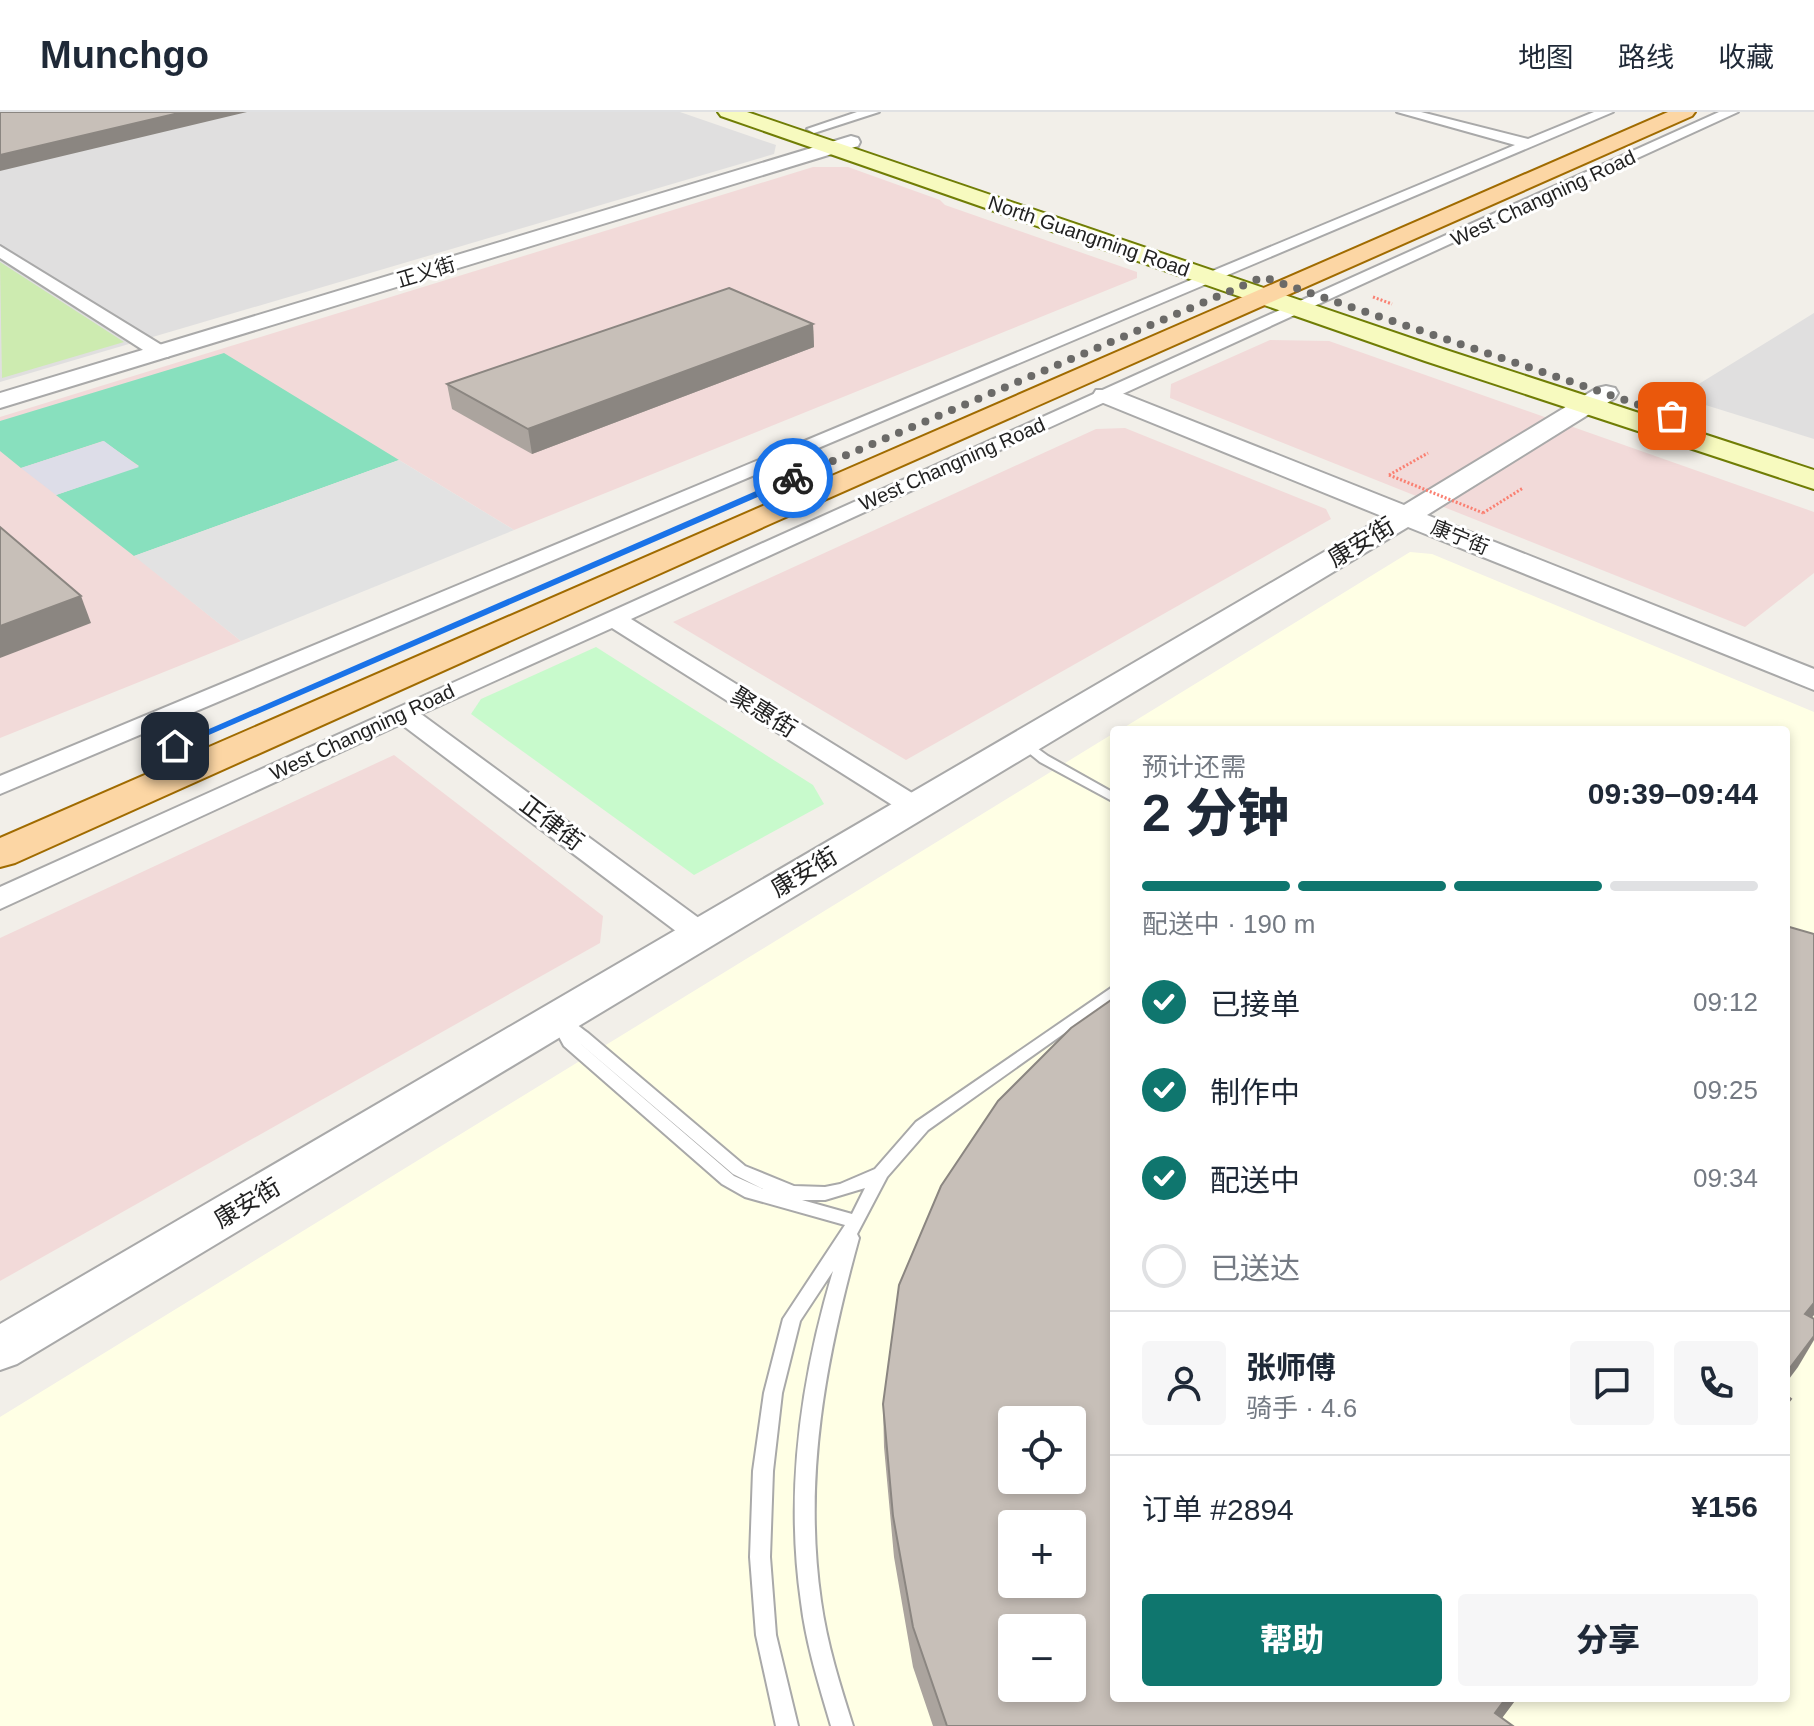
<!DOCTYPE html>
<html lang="zh">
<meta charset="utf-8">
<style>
body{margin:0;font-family:Arial,"Noto Sans SC",sans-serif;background:#f6f6f7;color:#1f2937;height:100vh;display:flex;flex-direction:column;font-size:30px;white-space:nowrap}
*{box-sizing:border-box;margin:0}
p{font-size:26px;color:#747a83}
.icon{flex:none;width:44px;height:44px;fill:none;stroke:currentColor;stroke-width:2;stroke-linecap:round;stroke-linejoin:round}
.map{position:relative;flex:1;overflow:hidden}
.details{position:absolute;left:1110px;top:614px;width:680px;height:976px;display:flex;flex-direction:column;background:#fff;border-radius:8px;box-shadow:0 4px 12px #0003}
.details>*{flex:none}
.tools{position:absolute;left:998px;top:1294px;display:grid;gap:16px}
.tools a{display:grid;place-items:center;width:88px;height:88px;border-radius:8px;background:#fff;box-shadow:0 4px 12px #0003;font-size:40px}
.pin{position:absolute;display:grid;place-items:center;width:68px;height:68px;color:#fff;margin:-34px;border-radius:16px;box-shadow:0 4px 12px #0006}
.courier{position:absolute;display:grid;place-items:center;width:80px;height:80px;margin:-40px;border:6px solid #1a73e8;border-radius:50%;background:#fff;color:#222;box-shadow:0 2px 10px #0007}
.summary em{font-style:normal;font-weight:800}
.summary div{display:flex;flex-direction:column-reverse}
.summary{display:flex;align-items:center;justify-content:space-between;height:136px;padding:0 32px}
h1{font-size:52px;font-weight:800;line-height:60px}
.bar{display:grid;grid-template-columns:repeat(4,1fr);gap:12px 8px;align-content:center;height:96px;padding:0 32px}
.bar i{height:10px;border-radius:6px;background:#e0e1e3}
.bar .active{background:#0f766e}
.bar p{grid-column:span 4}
.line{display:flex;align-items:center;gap:20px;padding:0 32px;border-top:2px solid #e0e1e3}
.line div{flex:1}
.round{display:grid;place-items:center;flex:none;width:84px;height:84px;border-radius:8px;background:#f6f6f7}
ol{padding:0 32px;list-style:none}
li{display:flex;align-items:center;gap:24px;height:88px}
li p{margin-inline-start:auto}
li .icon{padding:8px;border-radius:50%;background:#0f766e;color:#fff;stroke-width:4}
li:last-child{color:#747a83}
li i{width:44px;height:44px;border:4px solid #e0e1e3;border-radius:50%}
.button{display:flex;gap:16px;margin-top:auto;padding:16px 32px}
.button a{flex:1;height:92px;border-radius:8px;background:#0f766e;color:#fff;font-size:32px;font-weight:800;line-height:92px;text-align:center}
.button a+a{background:#f6f6f7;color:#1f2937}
header{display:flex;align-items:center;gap:48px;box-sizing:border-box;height:112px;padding:0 40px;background:#fff;border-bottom:2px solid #e0e1e3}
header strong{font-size:38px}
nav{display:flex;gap:44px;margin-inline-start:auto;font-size:28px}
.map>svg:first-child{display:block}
.residential{fill:#e0dfdf}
.commercial{fill:#f2dad9}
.education{fill:#ffffe5;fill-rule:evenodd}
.grass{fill:#cdebb0}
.park{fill:#c8facc}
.pitch{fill:#88e0be}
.parking{fill:#e2e2e2}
.plaza{fill:#dddde8}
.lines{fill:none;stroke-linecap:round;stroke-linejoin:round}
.service-casing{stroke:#a9a9a9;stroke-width:4}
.minor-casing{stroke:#a9a9a9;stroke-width:4}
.tertiary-casing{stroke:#a9a9a9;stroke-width:4}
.secondary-casing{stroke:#707d05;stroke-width:4}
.primary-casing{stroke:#a06b00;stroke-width:4}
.path{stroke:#fa8072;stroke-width:3;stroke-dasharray:2 2;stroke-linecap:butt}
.service{fill:#fff;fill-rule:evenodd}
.minor{fill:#fff;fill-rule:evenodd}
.tertiary{fill:#fff;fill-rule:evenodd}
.secondary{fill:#f7fabf;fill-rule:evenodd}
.primary{fill:#fcd6a4;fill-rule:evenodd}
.path-bridge{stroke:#fa8072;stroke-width:3;stroke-dasharray:2 2;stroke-linecap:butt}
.wall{fill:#aba49e}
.shaded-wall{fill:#8b8681}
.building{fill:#c7bfb8;stroke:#8b8681;stroke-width:2;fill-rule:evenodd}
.route{fill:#1a73e8}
.done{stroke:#6b6a68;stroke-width:8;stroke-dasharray:0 14.4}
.labels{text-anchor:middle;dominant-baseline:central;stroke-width:6;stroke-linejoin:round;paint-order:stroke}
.far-street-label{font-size:20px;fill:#222;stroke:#fff}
.street-label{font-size:24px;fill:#222;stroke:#fff}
</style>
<header>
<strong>Munchgo</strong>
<nav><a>地图</a><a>路线</a><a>收藏</a></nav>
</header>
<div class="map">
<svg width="1814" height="1614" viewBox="0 0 1814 1614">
<rect width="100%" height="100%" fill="#f2efe9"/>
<g class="residential">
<polygon points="0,0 680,0 776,33 774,42 0,270"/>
<polygon points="1814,201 1814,327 1699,291 1689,278"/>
</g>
<g class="commercial">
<polygon points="813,55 848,55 940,88 945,93 1137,160 1137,166 514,418 399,348 135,444 241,529 0,626 0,305"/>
<polygon points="1270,228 1329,229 1814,400 1814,461 1745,515 1170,286 1171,272"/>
<polygon points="1125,316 1326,397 1331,407 906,648 673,510 1096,317"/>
<polygon points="394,643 603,804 600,831 0,1169 0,826"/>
</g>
<path class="education" d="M1410,440L1432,442L1814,600V1614H0V1305L1114,621V1586H1786V618H1120ZM1012,1308H1072V1368H1012ZM1012,1412H1072V1472H1012ZM1012,1516H1072V1576H1012Z"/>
<polygon class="grass" points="0,150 124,230 2,266"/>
<polygon class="park" points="596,535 813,673 824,692 694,763 471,602 481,587"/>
<polygon class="pitch" points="224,241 399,348 134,444 56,383 139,354 103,329 21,356 0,339 0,309"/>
<polygon class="parking" points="399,348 514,418 241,529 134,444"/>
<polygon class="plaza" points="104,329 139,355 56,383 21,356"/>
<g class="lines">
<defs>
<g id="service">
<polygon points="1023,626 1048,644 1114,681 1114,690 1040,650 1019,633 1017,630 1019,627"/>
<path d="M1114,874V886L928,1018L887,1065L857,1122L859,1126C826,1245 803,1365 821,1489C827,1532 840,1573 853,1614H831C819,1573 806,1532 801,1490C785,1379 801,1266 833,1159L800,1209L782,1281L773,1359L770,1445L776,1523L798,1614H776L756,1523L750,1445L753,1359L764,1281L783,1207L845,1113L745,1085L722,1072L564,934L550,908L552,904C565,901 578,914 588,921L745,1054L794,1074L825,1075L840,1072L875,1057L916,1010ZM576,928L733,1062L763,1077L734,1064ZM865,1076L852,1102L802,1088H825Z"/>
</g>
<g id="minor">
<polygon points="857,0 879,0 814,21 807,17"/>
<polygon points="1397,0 1421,0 1528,27 1594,0 1613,0 0,682 0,664 1515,33"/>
<polygon points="1719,0 1738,0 631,507 925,689 929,695 925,701 915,703 905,701 612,516 421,602 711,815 715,822 711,829 700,832 689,829 401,612 0,797 0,775"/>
<polygon points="0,134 168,237 170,241 168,245 154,245 0,146"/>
</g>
<g id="tertiary">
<polygon points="851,24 858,26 860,30 858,34 0,296 0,281"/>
<polygon points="1606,274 1615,276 1618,281 1615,286 1427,403 1814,557 1814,578 1408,415 17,1252 0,1258 0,1212 1384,405 1096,288 1093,283 1096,278 1114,278 1404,393 1597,276"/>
</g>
<polygon id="secondary" points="718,0 747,0 1443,237 1814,358 1814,377 1425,249 721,4"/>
<polygon id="primary" points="1668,0 1695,0 1692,4 770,412 15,751 0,755 0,726"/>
</defs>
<use href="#service" class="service-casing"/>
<use href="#minor" class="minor-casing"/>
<use href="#tertiary" class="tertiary-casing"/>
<use href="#secondary" class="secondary-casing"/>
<use href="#primary" class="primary-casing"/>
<g class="path">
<polyline points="1373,185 1392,192"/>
<polyline points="1389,363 1428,341"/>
<polyline points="1483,401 1523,376"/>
</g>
<use href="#service" class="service"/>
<use href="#minor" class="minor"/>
<use href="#tertiary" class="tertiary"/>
<use href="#secondary" class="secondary"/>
<use href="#primary" class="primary"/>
<polyline class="path-bridge" points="1389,363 1483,401"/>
</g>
<g class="wall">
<polygon points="813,212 814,235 532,342 452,297 447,272"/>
<polygon points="883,1292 1114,1586 1517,1586 1502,1606 1513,1614 933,1614 913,1555 894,1445 884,1335"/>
</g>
<g class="shaded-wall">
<polygon points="183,0 247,0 0,59 0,43"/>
<polygon points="813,212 814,235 532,342 528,317"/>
<polygon points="81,484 91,511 0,546 0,514"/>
<polygon points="1814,1191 1814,1203 1786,1239 1805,1202"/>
<polygon points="1814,1224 1814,1228 1798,1255 1786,1271 1786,1261"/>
<polygon points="1506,1586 1517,1586 1496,1614 1495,1601"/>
</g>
<g class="building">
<polygon points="0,0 183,0 0,43"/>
<polygon points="729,176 813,212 528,317 447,272"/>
<polygon points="0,415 81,484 0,514"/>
<polygon points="1786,814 1814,822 1814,1191 1805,1202 1814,1207 1814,1224 1786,1261"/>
<path d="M1114,886V1586H1506L1495,1601L1513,1614H947L913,1515L893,1404L883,1292L899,1173L941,1074L998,989L1071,916ZM1012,1308H1072V1368H1012ZM1012,1412H1072V1472H1012ZM1012,1516H1072V1576H1012Z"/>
<polygon points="1786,1283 1791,1287 1786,1293"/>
</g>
<polygon class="route" points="793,363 797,368 179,636 170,634"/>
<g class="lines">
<polyline class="done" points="793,366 1263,165 1672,304"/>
</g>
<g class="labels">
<g class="far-street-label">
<text transform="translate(1543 86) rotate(-25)">West Changning Road</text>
<text transform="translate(1089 124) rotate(19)">North Guangming Road</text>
<text transform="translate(426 160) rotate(-17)">正义街</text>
<text transform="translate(952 352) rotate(-24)">West Changning Road</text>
<text transform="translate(1460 425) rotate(22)">康宁街</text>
<text transform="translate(362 620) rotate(-25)">West Changning Road</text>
</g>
<g class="street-label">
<text transform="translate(1361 430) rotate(-31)">康安街</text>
<text transform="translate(764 600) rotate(32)">聚惠街</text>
<text transform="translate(552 711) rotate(37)">正律街</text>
<text transform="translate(804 760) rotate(-31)">康安街</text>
<text transform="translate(247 1091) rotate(-31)">康安街</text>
</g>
</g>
</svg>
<div class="tools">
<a><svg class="icon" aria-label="locate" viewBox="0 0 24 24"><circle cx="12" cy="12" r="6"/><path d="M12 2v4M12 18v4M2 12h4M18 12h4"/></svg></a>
<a>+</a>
<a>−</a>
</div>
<div class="pin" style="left:1672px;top:304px;background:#ea580c"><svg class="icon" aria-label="bag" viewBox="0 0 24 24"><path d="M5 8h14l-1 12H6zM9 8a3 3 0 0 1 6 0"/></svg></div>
<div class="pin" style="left:175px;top:634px;background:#1f2937"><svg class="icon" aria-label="home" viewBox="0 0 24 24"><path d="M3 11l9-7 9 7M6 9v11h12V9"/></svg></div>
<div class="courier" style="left:793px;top:366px"><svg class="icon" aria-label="bike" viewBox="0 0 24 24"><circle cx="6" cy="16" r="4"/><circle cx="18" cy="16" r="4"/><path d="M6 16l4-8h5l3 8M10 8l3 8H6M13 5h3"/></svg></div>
<section class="details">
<div class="summary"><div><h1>2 分钟</h1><p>预计还需</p></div><em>09:39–09:44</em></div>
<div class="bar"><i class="active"></i><i class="active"></i><i class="active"></i><i></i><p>配送中 · 190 m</p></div>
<ol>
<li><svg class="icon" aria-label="check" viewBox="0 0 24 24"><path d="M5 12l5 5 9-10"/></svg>已接单<p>09:12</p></li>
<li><svg class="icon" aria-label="check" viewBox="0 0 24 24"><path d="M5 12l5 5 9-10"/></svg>制作中<p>09:25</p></li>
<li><svg class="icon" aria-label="check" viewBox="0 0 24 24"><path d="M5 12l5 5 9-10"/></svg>配送中<p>09:34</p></li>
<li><i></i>已送达</li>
</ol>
<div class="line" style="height:144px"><a class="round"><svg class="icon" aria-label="person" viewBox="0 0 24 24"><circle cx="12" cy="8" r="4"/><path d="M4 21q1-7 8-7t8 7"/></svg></a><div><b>张师傅</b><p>骑手 · 4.6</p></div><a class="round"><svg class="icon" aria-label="chat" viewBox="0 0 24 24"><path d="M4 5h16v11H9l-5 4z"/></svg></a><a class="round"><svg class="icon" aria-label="phone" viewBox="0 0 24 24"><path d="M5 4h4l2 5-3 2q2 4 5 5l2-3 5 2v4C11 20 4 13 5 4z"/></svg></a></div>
<div class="line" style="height:104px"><div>订单 #2894</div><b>¥156</b></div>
<div class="button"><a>帮助</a><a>分享</a></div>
</section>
</div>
